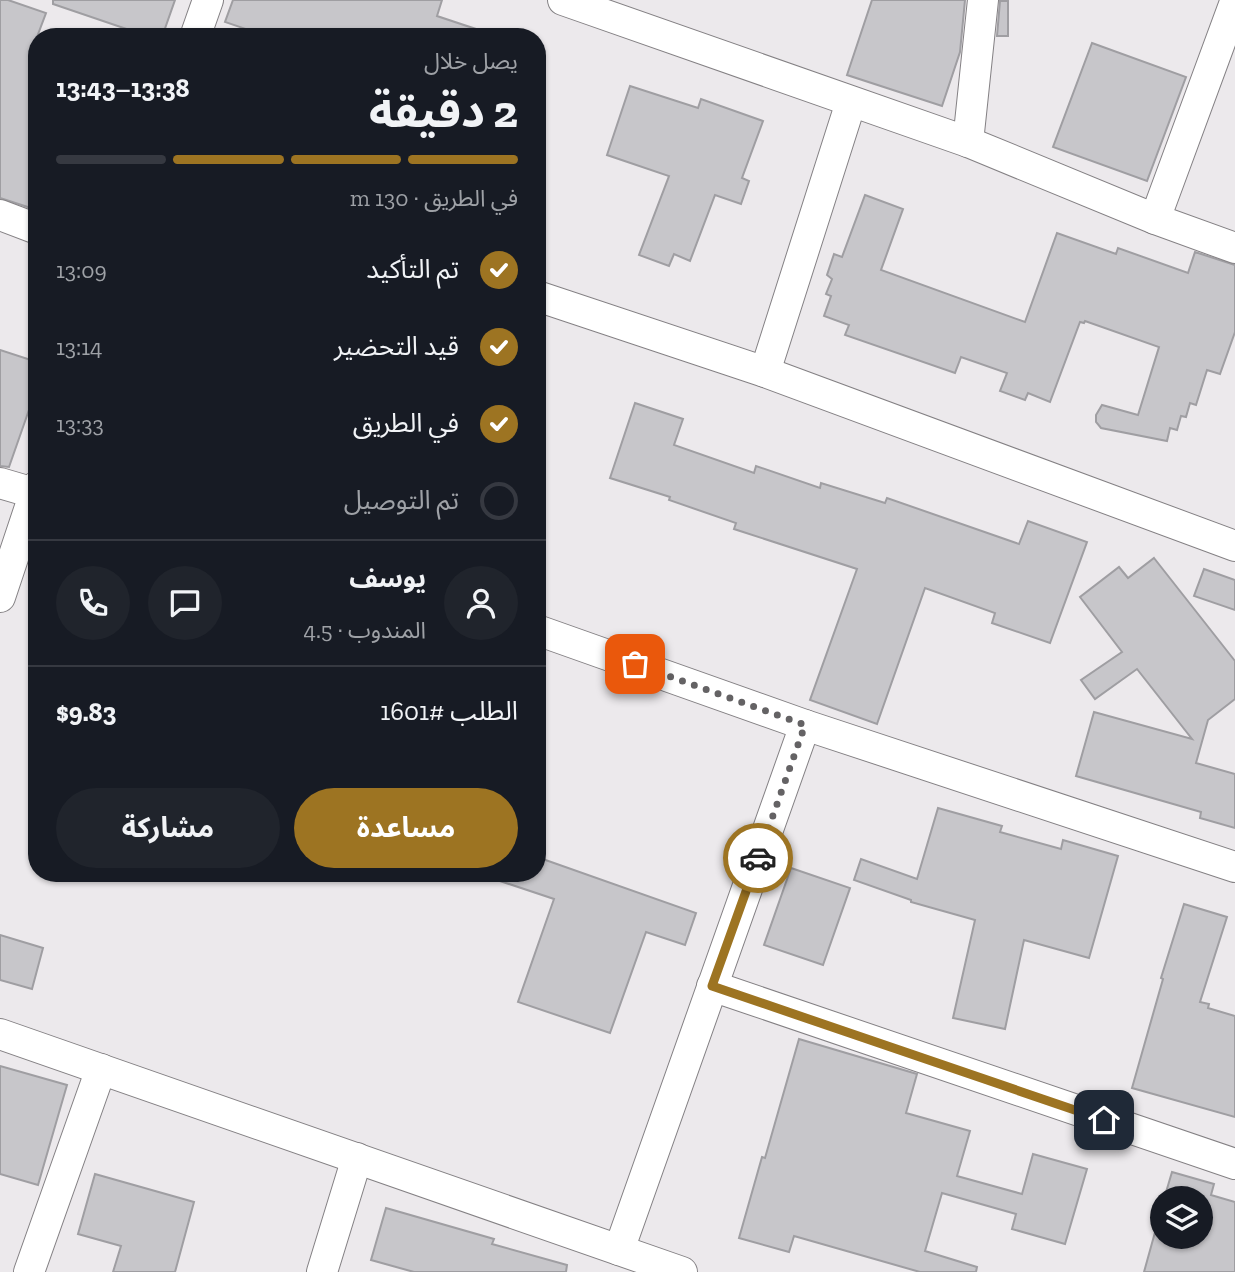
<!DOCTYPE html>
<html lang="ar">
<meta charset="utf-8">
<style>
body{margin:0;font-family:"Zilla Slab","Noto Sans Arabic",serif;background:#20242c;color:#f1f3f6;direction:rtl;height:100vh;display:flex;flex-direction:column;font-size:26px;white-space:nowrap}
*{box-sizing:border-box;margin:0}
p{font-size:23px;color:#9ea1a6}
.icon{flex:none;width:38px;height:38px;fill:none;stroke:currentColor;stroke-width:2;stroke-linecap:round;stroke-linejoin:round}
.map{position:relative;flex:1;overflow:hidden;direction:ltr}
.drawer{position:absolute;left:28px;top:28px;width:518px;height:854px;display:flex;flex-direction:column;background:#171b24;border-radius:28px;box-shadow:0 2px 5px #0004;direction:rtl}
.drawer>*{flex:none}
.controls{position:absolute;left:1150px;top:1186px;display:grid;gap:14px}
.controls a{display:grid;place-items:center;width:63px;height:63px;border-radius:50%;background:#171b24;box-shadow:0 2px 5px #0004;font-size:35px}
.pin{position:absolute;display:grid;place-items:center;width:60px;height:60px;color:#fff;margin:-30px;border-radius:14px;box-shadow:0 4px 10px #0006}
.courier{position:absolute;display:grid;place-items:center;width:70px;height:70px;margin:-35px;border:5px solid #9d7422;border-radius:50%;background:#fff;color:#222;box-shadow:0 2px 9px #0007}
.headline em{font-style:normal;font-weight:700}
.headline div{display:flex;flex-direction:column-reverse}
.headline{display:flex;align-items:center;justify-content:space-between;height:119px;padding:0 28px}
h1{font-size:46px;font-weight:700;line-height:52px}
.bar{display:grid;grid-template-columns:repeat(4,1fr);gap:10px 7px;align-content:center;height:84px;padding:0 28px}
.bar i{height:9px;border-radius:5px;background:#363941}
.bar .selected{background:#9d7422}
.bar p{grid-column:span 4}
.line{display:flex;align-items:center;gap:18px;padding:0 28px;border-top:2px solid #363941}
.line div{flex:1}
.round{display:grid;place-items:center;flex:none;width:74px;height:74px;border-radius:37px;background:#20242c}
ol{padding:0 28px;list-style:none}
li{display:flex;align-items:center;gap:21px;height:77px}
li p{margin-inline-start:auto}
li .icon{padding:7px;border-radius:50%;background:#9d7422;color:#fff;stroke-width:4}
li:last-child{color:#9ea1a6}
li i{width:38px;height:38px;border:4px solid #363941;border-radius:50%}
.button{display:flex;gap:14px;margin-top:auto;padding:14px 28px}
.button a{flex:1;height:80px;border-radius:42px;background:#9d7422;color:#fff;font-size:28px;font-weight:700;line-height:80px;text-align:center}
.button a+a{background:#20242c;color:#f1f3f6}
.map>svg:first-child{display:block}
.building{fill:#c7c6ca;stroke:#9f9ea2;stroke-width:2}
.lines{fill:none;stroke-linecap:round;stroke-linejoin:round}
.minor-casing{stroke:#848184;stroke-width:32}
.minor{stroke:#fff;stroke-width:30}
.done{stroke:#646264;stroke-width:7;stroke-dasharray:0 12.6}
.route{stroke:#9d7422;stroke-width:9}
</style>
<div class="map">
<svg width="1235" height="1272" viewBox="0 0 1235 1272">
<rect width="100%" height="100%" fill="#ece9ec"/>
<g class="building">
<polygon points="0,0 8,0 46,13 37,37 37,210 0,198"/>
<polygon points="53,0 175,0 162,37 150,37 53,4"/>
<polygon points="233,0 442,0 437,16 488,33 487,37 269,37 225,22"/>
<polygon points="872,0 965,0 960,52 942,106 847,75"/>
<polygon points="1000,1 1008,1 1008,36 997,36"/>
<polygon points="1092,43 1186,77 1147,181 1053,147"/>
<polygon points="630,86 698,108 701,99 763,121 742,178 749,181 741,204 715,195 690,261 674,254 669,266 639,255 669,176 607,155"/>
<polygon points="865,195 903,209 881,270 1025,322 1057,233 1116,254 1118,248 1188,273 1195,252 1235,265 1235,332 1220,374 1207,370 1196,405 1190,403 1186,417 1181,416 1177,430 1170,428 1167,441 1101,428 1096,422 1096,415 1102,405 1138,415 1159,347 1085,321 1084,323 1080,322 1050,402 1028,393 1025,400 1000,391 1007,373 961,357 955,373 845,335 849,325 824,316 831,296 826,294 832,279 827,275 834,254 842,257"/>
<polygon points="0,350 37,362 37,387 9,467 0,466"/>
<polygon points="635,403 683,419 674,445 754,473 756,466 820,488 821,483 885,503 887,498 1019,544 1028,521 1087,542 1050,643 992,623 995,613 925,588 877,724 810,700 857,569 734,529 736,523 669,500 670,497 610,478"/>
<polygon points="1154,558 1235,661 1235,699 1208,720 1196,763 1235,774 1235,828 1200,818 1201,812 1076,776 1094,712 1192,739 1137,669 1095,699 1081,680 1122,652 1080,597 1119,567 1128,578"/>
<polygon points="1204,569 1235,580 1235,610 1194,596"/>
<polygon points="938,808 1002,826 1000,832 1061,849 1063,840 1118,856 1089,958 1024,940 1005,1029 953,1018 975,920 911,902 911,900 854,880 861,859 917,879"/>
<polygon points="537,857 696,913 685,945 646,932 610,1033 518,1002 554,899 488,877 489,873 537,873"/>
<polygon points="791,868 850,888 823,965 764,945"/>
<polygon points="1184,904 1227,917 1200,1002 1209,1004 1208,1008 1235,1016 1235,1117 1132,1088 1163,979 1161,978"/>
<polygon points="0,935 43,948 32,989 0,980"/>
<polygon points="799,1039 917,1074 906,1113 970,1131 957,1176 1022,1194 1033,1154 1087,1169 1065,1244 1012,1229 1016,1214 942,1193 925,1251 977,1267 976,1272 920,1272 794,1236 789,1252 739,1238 762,1157 765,1158"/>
<polygon points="0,1066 67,1085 38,1185 0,1174"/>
<polygon points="1172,1172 1214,1184 1211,1195 1235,1202 1235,1272 1144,1272 1162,1207 1162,1237 1200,1237 1200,1199 1164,1199"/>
<polygon points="95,1174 194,1202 175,1272 113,1272 121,1246 78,1234"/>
<polygon points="386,1208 494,1239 492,1244 567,1265 566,1272 414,1272 371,1260"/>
</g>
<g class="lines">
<defs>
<g id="minor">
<polyline points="563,0 968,142 1155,219 1235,248"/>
<polyline points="195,37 208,0"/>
<polyline points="968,142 983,0"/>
<polyline points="0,215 37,229"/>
<polyline points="1155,219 1235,2"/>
<polyline points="537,296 765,372 1235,546"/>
<polyline points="765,372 851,102"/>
<polyline points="0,483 34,493"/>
<polyline points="0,597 37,486"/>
<polyline points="537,630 805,725 1235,867"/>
<polyline points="712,986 1235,1164"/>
<polyline points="0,1034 682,1272"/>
<polyline points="619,1250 805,725"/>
<polyline points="29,1272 101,1069"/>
<polyline points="322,1272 357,1158"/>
</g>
</defs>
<use href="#minor" class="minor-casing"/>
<use href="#minor" class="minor"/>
</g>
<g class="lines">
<polyline class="done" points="635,664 805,725 758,858"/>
<polyline class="route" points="758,858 712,986 1104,1120"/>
</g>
</svg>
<div class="controls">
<a><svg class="icon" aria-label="layers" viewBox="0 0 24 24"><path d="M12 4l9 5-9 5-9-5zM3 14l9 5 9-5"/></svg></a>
</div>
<div class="pin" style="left:635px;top:664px;background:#ea580c"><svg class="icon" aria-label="bag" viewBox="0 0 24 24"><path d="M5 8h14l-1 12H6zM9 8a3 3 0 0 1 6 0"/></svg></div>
<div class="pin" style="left:1104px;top:1120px;background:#1f2937"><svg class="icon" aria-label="home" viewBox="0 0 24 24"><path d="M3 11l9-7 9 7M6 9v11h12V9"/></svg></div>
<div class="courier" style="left:758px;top:858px"><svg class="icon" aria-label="car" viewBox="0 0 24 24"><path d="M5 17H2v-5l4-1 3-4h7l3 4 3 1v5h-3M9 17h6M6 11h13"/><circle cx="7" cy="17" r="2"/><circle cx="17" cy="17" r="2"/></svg></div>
<section class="drawer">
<div class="headline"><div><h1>2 دقيقة</h1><p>يصل خلال</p></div><em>13:38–13:43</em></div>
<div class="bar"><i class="selected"></i><i class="selected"></i><i class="selected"></i><i></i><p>في الطريق · 130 m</p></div>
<ol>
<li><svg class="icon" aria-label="check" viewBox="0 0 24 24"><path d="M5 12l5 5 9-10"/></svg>تم التأكيد<p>13:09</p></li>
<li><svg class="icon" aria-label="check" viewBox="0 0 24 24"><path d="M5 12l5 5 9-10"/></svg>قيد التحضير<p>13:14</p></li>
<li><svg class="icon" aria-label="check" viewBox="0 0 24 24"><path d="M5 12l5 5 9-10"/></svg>في الطريق<p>13:33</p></li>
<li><i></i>تم التوصيل</li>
</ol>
<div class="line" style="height:126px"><a class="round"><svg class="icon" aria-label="person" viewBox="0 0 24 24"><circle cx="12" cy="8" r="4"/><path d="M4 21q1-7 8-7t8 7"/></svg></a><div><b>يوسف</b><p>المندوب · 4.5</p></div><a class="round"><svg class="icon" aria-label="chat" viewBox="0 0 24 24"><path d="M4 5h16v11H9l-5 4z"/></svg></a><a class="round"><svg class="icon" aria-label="phone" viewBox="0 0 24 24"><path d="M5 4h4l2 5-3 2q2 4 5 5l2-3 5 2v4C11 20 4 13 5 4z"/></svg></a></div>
<div class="line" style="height:91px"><div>الطلب #1601</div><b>$9.83</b></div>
<div class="button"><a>مساعدة</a><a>مشاركة</a></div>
</section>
</div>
